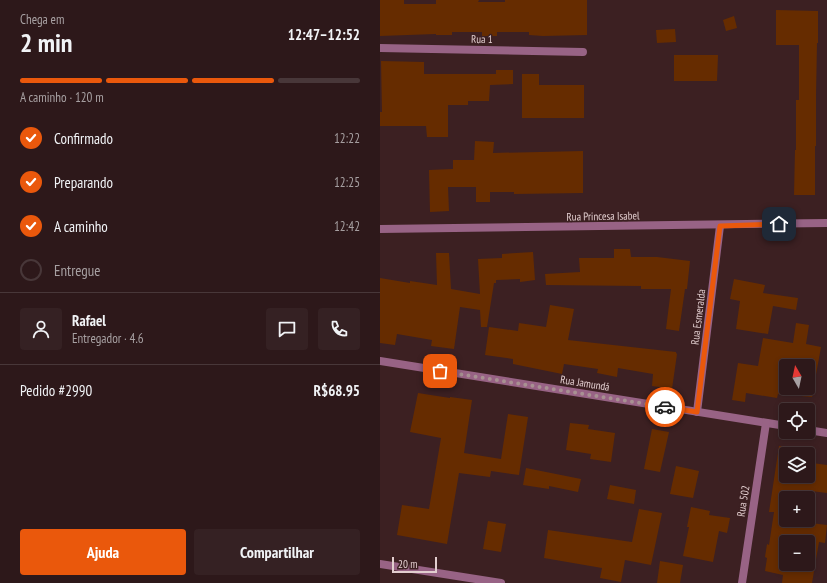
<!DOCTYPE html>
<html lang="pt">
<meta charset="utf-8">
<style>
body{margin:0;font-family:"PT Sans Narrow",sans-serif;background:#352123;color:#f1f3f6;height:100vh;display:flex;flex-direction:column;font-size:15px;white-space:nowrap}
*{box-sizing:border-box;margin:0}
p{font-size:13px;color:#a7a0a2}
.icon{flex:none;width:22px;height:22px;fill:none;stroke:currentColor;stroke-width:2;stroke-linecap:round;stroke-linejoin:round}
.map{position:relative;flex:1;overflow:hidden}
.panel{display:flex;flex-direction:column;background:#2d181a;width:380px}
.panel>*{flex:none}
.needle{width:26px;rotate:351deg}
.controls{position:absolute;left:399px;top:359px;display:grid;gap:8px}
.controls a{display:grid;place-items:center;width:36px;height:36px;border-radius:4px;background:#2d181a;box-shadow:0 2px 6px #0003,0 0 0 1px #483739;font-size:20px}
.scale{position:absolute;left:12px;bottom:10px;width:45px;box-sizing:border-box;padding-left:4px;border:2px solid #e2cecf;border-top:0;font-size:11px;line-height:14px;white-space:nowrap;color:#e2cecf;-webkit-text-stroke:3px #3c2022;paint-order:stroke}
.pin{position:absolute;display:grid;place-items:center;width:34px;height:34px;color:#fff;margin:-17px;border-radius:8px;box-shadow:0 2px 6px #0006}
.courier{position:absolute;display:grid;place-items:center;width:40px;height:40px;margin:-20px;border:3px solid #ea580c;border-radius:50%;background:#fff;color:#222;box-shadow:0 1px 5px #0007}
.head em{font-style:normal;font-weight:700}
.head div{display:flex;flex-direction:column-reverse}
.head{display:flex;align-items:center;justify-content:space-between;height:68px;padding:0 20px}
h1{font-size:26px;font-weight:700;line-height:30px}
.bar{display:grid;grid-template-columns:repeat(4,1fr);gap:6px 4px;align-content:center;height:48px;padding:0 20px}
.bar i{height:5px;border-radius:3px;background:#483739}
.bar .selected{background:#ea580c}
.bar p{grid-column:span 4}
.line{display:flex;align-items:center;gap:10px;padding:0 20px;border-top:1px solid #483739}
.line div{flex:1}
.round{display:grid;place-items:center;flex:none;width:42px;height:42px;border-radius:4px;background:#352123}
ol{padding:0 20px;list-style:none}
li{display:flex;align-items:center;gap:12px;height:44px}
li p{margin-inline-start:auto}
li .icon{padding:4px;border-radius:50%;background:#ea580c;color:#fff;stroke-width:4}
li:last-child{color:#a7a0a2}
li i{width:22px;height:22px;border:2px solid #483739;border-radius:50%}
.button{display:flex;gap:8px;margin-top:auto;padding:8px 20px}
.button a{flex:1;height:46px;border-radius:4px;background:#ea580c;color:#fff;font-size:16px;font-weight:700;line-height:46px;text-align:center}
.button a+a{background:#352123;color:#f1f3f6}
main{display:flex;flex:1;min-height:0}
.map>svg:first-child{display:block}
.building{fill:#662c00;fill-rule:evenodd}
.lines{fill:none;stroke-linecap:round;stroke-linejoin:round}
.minor{stroke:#986385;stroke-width:8}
.done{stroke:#a89192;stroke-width:4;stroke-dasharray:0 7.2}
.route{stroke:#ea580c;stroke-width:5}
.labels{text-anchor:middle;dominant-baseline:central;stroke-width:3;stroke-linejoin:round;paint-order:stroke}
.street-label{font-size:11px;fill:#e2cecf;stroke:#3c2022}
</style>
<main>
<section class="panel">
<div class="head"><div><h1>2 min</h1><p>Chega em</p></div><em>12:47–12:52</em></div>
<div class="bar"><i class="selected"></i><i class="selected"></i><i class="selected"></i><i></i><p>A caminho · 120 m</p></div>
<ol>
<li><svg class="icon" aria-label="check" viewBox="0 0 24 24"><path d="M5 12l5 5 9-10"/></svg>Confirmado<p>12:22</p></li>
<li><svg class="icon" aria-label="check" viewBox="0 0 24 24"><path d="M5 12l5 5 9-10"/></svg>Preparando<p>12:25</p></li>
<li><svg class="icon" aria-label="check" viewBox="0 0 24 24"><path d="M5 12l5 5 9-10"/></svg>A caminho<p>12:42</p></li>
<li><i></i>Entregue</li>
</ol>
<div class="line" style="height:72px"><a class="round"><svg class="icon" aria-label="person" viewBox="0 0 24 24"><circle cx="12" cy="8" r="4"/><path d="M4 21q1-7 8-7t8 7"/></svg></a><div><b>Rafael</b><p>Entregador · 4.6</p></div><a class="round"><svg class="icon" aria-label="chat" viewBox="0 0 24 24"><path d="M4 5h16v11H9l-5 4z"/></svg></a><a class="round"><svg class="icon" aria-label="phone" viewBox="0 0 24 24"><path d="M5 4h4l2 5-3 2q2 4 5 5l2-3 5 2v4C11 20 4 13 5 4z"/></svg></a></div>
<div class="line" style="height:52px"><div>Pedido #2990</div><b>R$68.95</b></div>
<div class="button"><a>Ajuda</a><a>Compartilhar</a></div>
</section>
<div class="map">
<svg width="447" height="583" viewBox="0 0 447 583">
<rect width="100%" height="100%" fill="#3c2022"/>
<g class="building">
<polygon points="0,0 24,0 24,4 56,4 56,0 99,0 98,2 125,2 125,0 207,0 207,35 163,36 149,35 149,32 117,32 117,36 102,36 102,32 72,32 72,35 56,35 56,34 0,36"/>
<polygon points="396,10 438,11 438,43 437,43 436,95 436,146 435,146 435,195 414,195 415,150 416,150 416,100 419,100 419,45 396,45"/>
<polygon points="354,16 357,28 346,31 343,20"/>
<polygon points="295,29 296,42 277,43 276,30"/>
<polygon points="294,55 338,55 337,81 294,81"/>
<polygon points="1,61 44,62 44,74 116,74 116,70 133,70 133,84 110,85 109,101 88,101 88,105 68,105 68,137 47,137 46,126 0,126 0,112 2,112"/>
<polygon points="142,74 159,74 159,85 204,85 204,118 142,118"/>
<polygon points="95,141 114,142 113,153 203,151 203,193 134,194 134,192 110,192 110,202 96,202 96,187 68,187 69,211 50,212 49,170 73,169 73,160 94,160"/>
<polygon points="234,249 250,249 251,257 277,257 310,261 307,289 305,289 299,331 286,329 291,289 261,289 261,286 166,285 165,274 200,272 199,258 234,258"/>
<polygon points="153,252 155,280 140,282 140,279 116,280 116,283 114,283 107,327 101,327 100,310 80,307 74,349 51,346 52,340 17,334 15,345 0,343 0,278 30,283 30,281 57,285 56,253 69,253 71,289 100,294 98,259 122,258 122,254"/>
<polygon points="354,279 385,285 383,293 418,298 416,310 393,306 388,334 356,329 360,301 350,299"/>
<polygon points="170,305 194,309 188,340 296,352 296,353 297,354 292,389 272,386 273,374 238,368 237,377 217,373 218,369 184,364 182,374 133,364 133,359 105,355 109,327 138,331 139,323 166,327"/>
<path d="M416,323L429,325L426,344L441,347L432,397L398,394L397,398L366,393L365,402L352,400L358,363L378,366L383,338L413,343ZM406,366H428V388H406Z"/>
<polygon points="38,393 70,398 70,397 92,400 84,453 121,459 128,414 148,417 139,475 111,471 110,477 79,473 67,544 17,535 22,505 49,509 61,438 30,432"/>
<polygon points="190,423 209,425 208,429 235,433 231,462 210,459 211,454 186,450"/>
<polygon points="272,429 289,432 280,472 264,469"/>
<path d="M399,446H406V476H430L432,463L447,465V493L423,490L422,498H406V520L447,525L445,543L439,542L432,583H402L403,575L385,571L387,558L385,557L387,544L389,545L394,512H389ZM406,542H428V564H406Z"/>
<polygon points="296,466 319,471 313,498 290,494"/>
<polygon points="146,468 201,479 198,492 169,486 169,489 143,485"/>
<polygon points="230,485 256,490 254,504 227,499"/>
<polygon points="311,507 330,511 329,515 350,518 347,533 339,531 333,562 303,556 309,527 307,527"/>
<polygon points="259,509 282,513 271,565 245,560 241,582 220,578 222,568 164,558 168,530 252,542"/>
<polygon points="108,521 126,524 121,552 103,549"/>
<polygon points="280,561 303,565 300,583 277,583"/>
</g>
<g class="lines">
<g class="minor">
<polyline points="0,48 203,52"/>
<polyline points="0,229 447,223"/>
<polyline points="0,361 406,426"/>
<polyline points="317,412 340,226"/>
<polyline points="428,430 447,433"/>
<polyline points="0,564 121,583"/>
<polyline points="362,583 386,423"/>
</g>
</g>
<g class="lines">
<polyline class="done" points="60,371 285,407"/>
<polyline class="route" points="285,407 317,412 340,226 399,224"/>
</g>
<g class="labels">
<g class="street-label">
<text transform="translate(102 39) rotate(1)">Rua 1</text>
<text transform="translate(223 216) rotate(-1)">Rua Princesa Isabel</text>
<text transform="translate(318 317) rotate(-83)">Rua Esmeralda</text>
<text transform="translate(205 383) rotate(9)">Rua Jamundá</text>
<text transform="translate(363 501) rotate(-81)">Rua 502</text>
</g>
</g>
</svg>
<div class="controls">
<a><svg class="needle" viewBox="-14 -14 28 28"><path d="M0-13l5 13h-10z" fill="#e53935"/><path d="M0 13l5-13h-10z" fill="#a7a0a2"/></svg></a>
<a><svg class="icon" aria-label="locate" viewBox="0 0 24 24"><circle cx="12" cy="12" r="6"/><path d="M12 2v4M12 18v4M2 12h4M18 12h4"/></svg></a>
<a><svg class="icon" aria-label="layers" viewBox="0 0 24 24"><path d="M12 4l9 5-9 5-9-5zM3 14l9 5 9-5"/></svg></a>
<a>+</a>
<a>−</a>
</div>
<div class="scale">20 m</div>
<div class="pin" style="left:60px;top:371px;background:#ea580c"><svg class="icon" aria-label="bag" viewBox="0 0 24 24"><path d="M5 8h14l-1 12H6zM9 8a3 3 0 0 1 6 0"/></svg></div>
<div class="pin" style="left:399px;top:224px;background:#1f2937"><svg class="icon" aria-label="home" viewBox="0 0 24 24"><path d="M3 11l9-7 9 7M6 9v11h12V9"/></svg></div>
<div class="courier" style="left:285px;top:407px"><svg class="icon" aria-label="car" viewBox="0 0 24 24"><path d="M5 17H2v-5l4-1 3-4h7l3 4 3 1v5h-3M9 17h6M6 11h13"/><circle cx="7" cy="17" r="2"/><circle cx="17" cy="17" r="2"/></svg></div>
</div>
</main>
